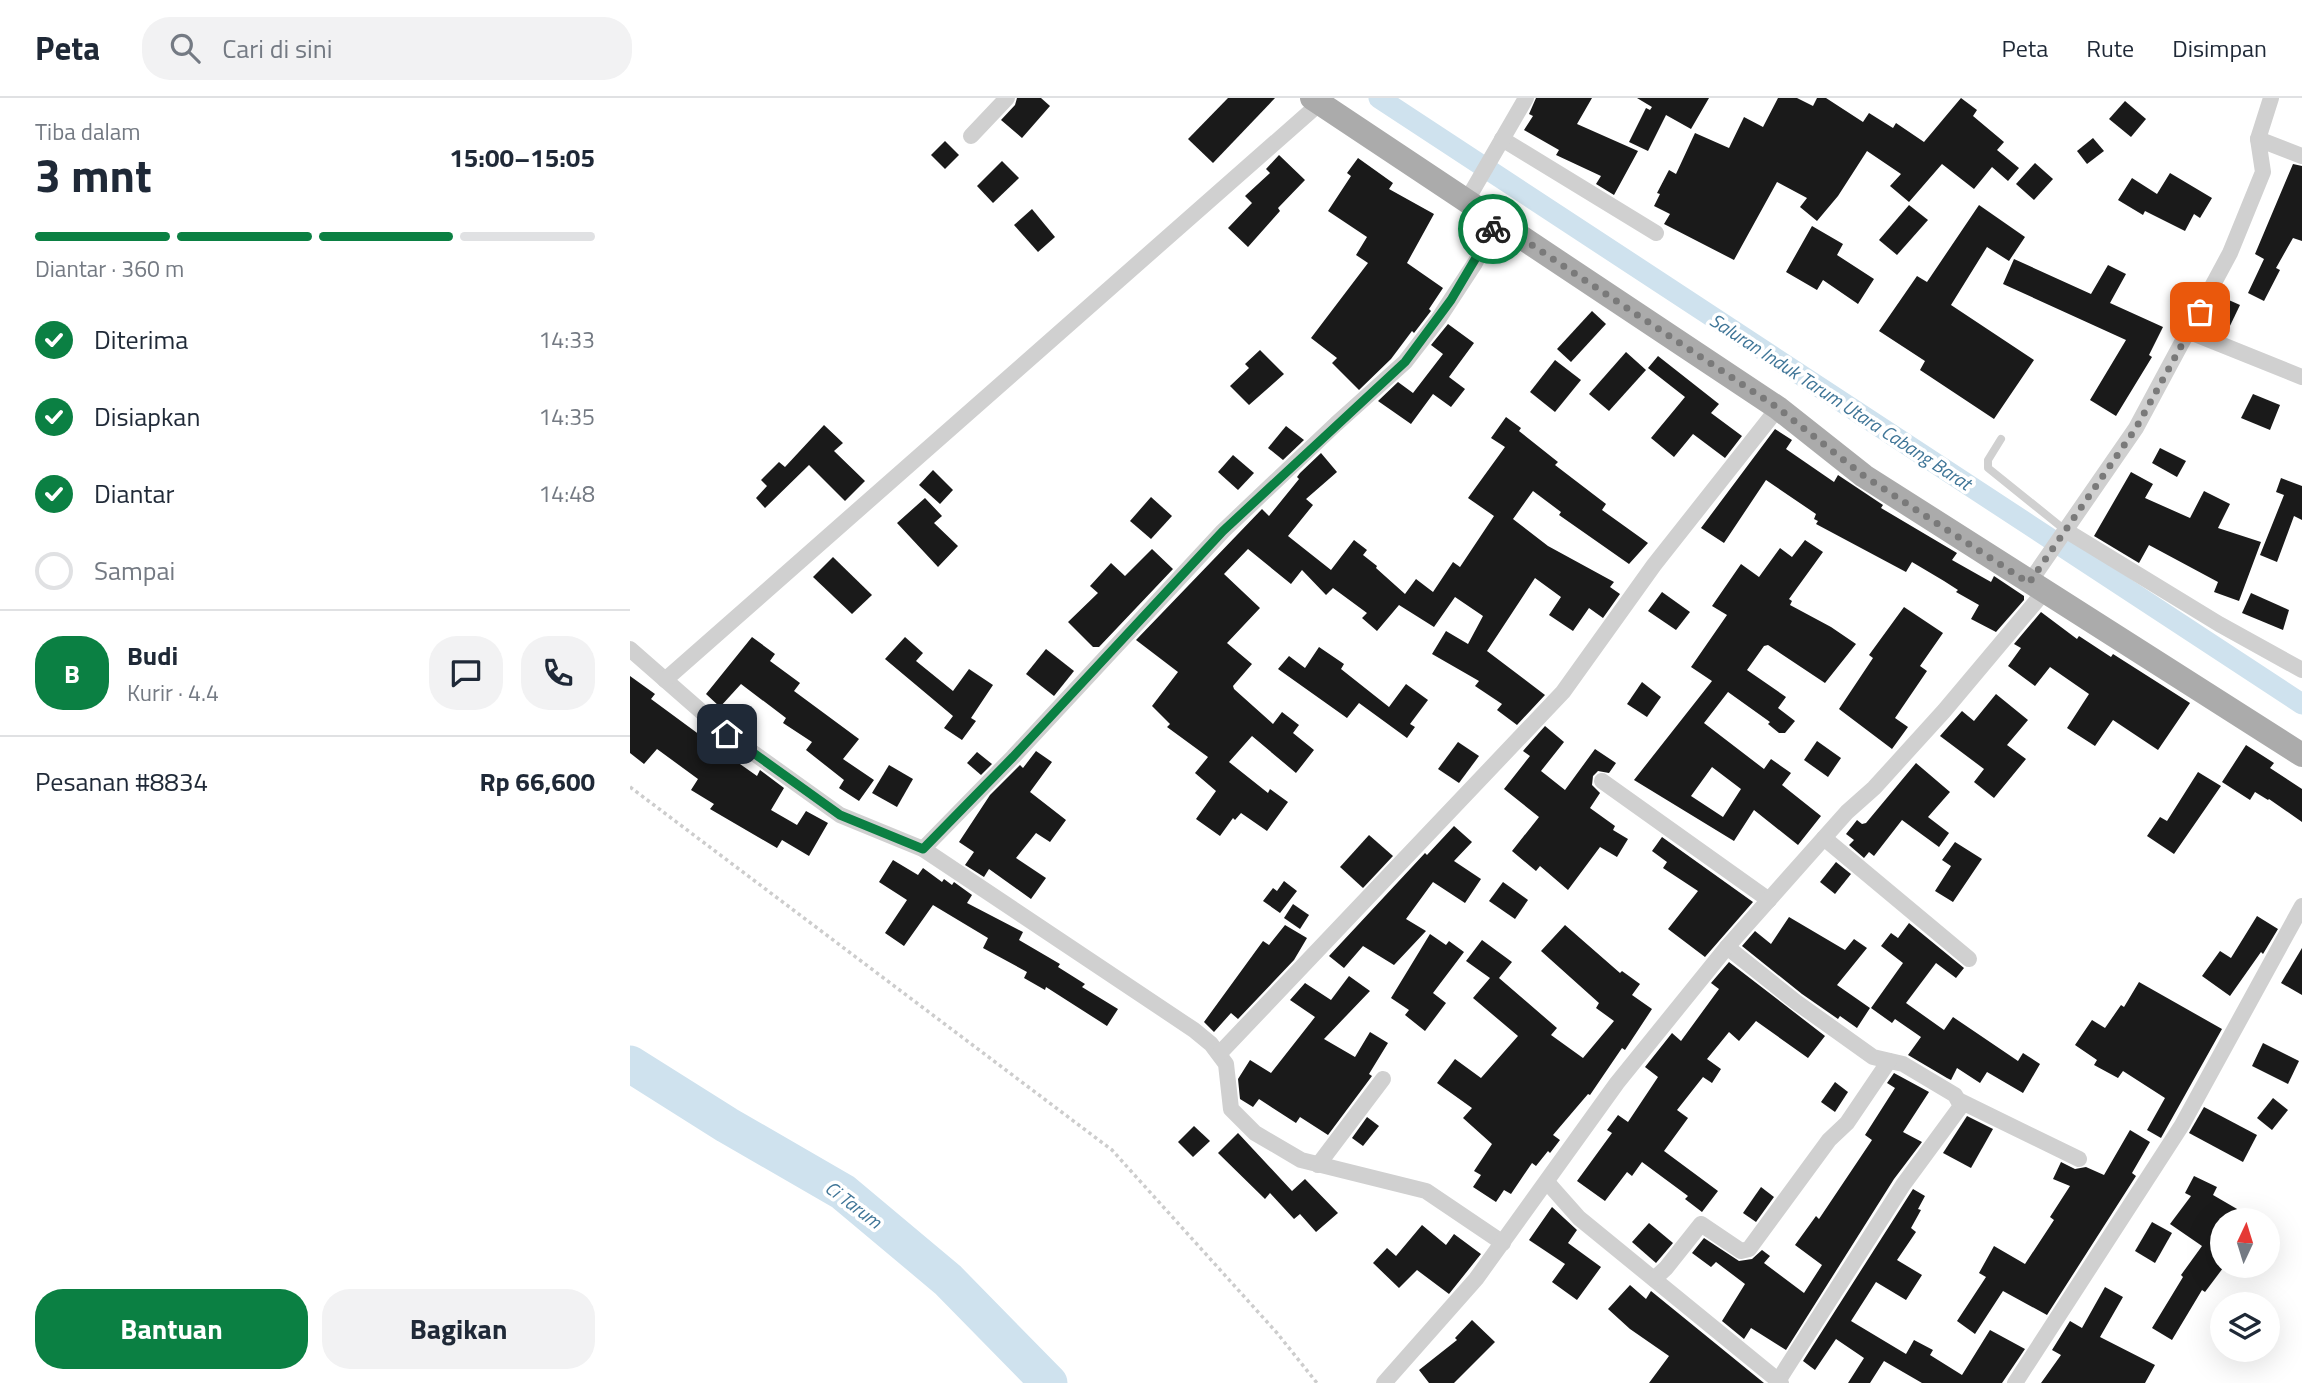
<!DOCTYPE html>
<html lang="id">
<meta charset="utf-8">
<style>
body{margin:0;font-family:"Titillium Web",sans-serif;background:#f2f2f3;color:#1f2937;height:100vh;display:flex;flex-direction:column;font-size:26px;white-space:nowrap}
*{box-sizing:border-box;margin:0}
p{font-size:23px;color:#747a83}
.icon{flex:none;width:38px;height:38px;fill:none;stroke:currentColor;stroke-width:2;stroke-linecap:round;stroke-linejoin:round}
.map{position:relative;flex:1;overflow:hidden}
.side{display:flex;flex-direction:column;background:#fff;width:630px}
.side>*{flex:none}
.needle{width:46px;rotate:4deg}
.buttons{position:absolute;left:1580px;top:1110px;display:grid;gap:14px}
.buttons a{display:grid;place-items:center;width:70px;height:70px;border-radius:50%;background:#fff;box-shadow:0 7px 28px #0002;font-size:35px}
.pin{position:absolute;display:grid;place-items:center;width:60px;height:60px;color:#fff;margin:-30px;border-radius:14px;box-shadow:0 4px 10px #0006}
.courier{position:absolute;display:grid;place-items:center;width:70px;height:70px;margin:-35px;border:5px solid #0b8043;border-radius:50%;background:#fff;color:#222;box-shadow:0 2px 9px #0007}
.head em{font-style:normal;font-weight:700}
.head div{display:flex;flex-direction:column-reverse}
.head{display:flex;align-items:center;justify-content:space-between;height:119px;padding:0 35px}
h1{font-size:46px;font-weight:700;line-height:52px}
.bar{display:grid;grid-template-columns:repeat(4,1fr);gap:10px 7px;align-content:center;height:84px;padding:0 35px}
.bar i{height:9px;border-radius:5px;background:#e0e1e3}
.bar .active{background:#0b8043}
.bar p{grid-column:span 4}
.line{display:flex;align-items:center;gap:18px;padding:0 35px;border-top:2px solid #e0e1e3}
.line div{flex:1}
.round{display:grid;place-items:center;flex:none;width:74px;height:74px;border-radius:28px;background:#f2f2f3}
ol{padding:0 35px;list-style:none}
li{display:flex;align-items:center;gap:21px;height:77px}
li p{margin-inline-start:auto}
li .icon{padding:7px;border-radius:50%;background:#0b8043;color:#fff;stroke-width:4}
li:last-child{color:#747a83}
li i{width:38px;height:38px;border:4px solid #e0e1e3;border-radius:50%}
.action{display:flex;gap:14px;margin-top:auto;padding:14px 35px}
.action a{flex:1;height:80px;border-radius:28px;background:#0b8043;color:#fff;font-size:28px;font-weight:700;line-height:80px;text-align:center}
.action a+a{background:#f2f2f3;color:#1f2937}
header{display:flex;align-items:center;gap:42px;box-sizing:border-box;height:98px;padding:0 35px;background:#fff;border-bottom:2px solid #e0e1e3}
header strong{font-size:33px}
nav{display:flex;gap:38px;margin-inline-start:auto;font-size:24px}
.search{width:490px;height:63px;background:#f2f2f3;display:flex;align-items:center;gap:18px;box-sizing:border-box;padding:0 24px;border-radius:28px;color:#747a83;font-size:26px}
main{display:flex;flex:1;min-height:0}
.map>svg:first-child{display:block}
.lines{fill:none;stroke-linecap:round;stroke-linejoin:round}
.canal{stroke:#cfe2ee;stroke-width:21}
.river{stroke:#cfe2ee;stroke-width:37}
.building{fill:#1a1a1a;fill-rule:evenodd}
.path{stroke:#cdcdcd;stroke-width:3.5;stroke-dasharray:3.5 3.5;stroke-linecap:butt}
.service{stroke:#d0d0d0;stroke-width:8}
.minor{stroke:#d0d0d0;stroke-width:16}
.primary{stroke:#ababab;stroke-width:24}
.done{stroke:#7a7a7a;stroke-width:7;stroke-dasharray:0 12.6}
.route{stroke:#0b8043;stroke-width:9}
.labels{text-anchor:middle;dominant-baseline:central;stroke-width:7;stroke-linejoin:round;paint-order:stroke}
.water-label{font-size:19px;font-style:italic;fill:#3f7597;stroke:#fff}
</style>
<header>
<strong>Peta</strong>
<div class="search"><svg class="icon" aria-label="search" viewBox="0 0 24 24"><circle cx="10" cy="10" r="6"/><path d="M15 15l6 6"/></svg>Cari di sini</div>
<nav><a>Peta</a><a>Rute</a><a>Disimpan</a></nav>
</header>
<main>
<section class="side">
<div class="head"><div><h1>3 mnt</h1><p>Tiba dalam</p></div><em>15:00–15:05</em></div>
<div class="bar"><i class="active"></i><i class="active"></i><i class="active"></i><i></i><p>Diantar · 360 m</p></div>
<ol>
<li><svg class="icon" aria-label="check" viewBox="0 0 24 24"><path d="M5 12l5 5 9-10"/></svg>Diterima<p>14:33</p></li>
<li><svg class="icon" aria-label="check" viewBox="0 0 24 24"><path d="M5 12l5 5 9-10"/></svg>Disiapkan<p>14:35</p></li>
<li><svg class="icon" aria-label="check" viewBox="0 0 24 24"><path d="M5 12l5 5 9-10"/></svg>Diantar<p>14:48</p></li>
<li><i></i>Sampai</li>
</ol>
<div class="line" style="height:126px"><b class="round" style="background:#0b8043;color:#fff">B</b><div><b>Budi</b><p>Kurir · 4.4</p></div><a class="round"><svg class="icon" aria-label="chat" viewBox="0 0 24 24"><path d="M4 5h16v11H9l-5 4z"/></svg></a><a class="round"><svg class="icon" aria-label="phone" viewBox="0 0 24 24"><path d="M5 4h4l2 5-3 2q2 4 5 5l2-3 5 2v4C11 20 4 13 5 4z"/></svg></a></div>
<div class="line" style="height:91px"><div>Pesanan #8834</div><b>Rp 66,600</b></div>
<div class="action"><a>Bantuan</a><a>Bagikan</a></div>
</section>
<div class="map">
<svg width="1672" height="1285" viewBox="0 0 1672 1285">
<rect width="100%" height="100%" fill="#fff"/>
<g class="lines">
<polyline class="canal" points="749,0 1672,606"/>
<polyline class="river" points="0,966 97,1027 213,1094 318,1182 419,1285"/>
</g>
<g class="building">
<polygon points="387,0 411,0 420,8 392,40 371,22 385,7"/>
<polygon points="598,0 645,0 583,65 558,41"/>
<polygon points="906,0 962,0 947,26 1008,53 984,97 966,86 971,78 926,57 929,52 894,32 903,18 899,16"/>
<polygon points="1007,0 1079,0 1061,31 1036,17 1018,53 999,44 1016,10 1020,12 1022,9"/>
<polygon points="1148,0 1167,0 1183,8 1187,0 1196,0 1233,24 1239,15 1263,30 1266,25 1294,44 1331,0 1347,12 1343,18 1374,44 1367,52 1389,70 1378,83 1362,69 1344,91 1312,66 1279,104 1260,88 1271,76 1237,53 1208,98 1187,123 1170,109 1177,100 1147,84 1104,162 1034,126 1040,116 1024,108 1030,96 1027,95 1039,72 1046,76 1065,35 1099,50 1114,19 1133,29"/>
<polygon points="1495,3 1516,21 1501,39 1479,21"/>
<polygon points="1463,40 1474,53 1457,66 1447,53"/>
<polygon points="315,43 329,57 315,71 301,57"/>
<polygon points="649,57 675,82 648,110 650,113 618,149 598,130 622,105 615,98 640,75 636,71"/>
<polygon points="728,60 763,85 759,91 804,116 777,165 813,190 799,211 801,213 784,235 782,233 761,261 729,292 702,265 707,260 681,240 738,165 726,157 737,139 698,113 721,78 717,75"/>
<polygon points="372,63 389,80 363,105 347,88"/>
<polygon points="1405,65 1423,81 1404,102 1386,86"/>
<polygon points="1663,66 1672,68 1672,143 1663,140 1646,170 1650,172 1634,203 1618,195 1634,161 1625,156"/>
<polygon points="1540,75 1582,100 1570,120 1564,116 1555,133 1515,113 1513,117 1488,102 1502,80 1527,96"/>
<polygon points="1279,107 1298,122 1267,157 1249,142"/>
<polygon points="1349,107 1395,139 1379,163 1357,149 1321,207 1404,262 1364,321 1290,272 1295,263 1249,233 1287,178 1297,184"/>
<polygon points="402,111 425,139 408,154 384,127"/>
<polygon points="1182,128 1213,146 1207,157 1244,181 1228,206 1193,182 1187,192 1156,174"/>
<polygon points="1384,161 1461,196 1478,167 1496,176 1480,205 1533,229 1519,257 1522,259 1486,318 1460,302 1496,242 1373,186"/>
<polygon points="1592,199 1610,207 1598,232 1580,223"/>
<polygon points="962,213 976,226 941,264 927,251"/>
<polygon points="818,226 844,245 819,279 835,291 821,309 803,296 781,326 748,303 768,284 783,295 813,256 801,247"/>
<polygon points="630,252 654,276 619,307 600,288 619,270 615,266"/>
<polygon points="996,254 1016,272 979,313 959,296"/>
<polygon points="1028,258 1089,306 1081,315 1112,338 1095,360 1063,336 1044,359 1021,340 1055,299 1018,270"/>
<polygon points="925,262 951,282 925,314 900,294"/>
<polygon points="1623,296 1650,307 1640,332 1611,320"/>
<polygon points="876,319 891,330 889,333 928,364 925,367 976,406 972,412 1018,445 999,466 929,417 931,414 903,393 883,421 918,448 984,484 980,489 990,496 973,520 959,510 943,533 919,517 931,499 905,480 857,553 915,597 887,627 867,612 872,606 845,588 849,583 802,556 816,533 838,546 853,518 825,499 804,529 769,507 747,533 732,520 737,515 703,490 696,497 672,472 661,486 618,451 594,476 630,510 597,545 622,566 603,588 604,591 643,626 652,614 669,627 663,635 684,652 666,675 622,638 599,664 638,695 640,691 658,704 637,733 611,715 605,722 603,720 590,738 566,721 586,693 565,675 578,659 537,629 540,626 522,608 548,574 506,542 632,411 639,418 669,381 667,379 670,375 691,355 707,374 676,401 683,407 658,438 701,472 724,442 737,452 733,457 747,468 746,470 775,496 786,481 803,494 823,464 830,469 864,418 838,400 875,349 861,340"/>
<polygon points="194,327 213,345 204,353 235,383 215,403 179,367 135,410 126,400 137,388 131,382 149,364 155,369"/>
<polygon points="656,328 674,342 653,362 638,350"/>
<polygon points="1145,331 1162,342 1156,351 1204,384 1208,377 1253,407 1251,410 1327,455 1322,462 1361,484 1364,478 1394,498 1394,502 1366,534 1341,521 1349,507 1326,494 1328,492 1314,483 1282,464 1276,474 1186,426 1188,423 1184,421 1186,416 1136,382 1094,445 1071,430"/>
<polygon points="1530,350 1556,363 1547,379 1522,365"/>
<polygon points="603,357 624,375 608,392 588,374"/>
<polygon points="303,372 323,392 310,406 289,387"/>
<polygon points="1501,374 1523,386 1515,400 1560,420 1574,393 1600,406 1588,430 1631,444 1609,503 1584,494 1588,484 1519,447 1509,465 1464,438"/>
<polygon points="1651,380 1672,388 1672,422 1664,418 1647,464 1630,457 1654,397 1646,394"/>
<polygon points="521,399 542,418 521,441 500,423"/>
<polygon points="295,400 312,418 304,425 328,448 308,469 267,425"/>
<path d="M1175,442L1193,454L1159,501L1162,503L1160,507L1201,529L1226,546L1195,585L1138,547L1134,548L1117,572L1156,599L1148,610L1165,623L1155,635H1149L1138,626L1140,624L1098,594L1074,625L1134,671L1141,661L1161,675L1152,687L1191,718L1168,747L1124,712L1104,743L1004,682L1082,583L1061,569L1097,517L1082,508L1111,466L1129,479L1150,450L1162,459ZM1082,669L1111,691L1093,719L1061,698Z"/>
<polygon points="522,451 543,471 469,549 463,549 438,524 468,495 460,488 481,465 495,478"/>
<polygon points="203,459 242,497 222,516 183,479"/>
<polygon points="1032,494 1060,514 1046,532 1018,513"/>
<polygon points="1621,495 1659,512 1653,532 1612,515"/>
<polygon points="1274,509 1313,535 1290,568 1297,573 1265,620 1278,629 1262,651 1209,611 1243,560 1239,557"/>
<polygon points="1411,514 1447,541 1449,538 1481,559 1483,556 1560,605 1528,652 1483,622 1465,648 1437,630 1459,596 1420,569 1405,588 1378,568 1391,550 1384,546"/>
<polygon points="122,539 145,556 140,563 170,585 164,593 229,641 213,661 244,682 229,703 209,690 214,682 176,652 182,644 153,625 156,620 111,586 90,609 76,596"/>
<polygon points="275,539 293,555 286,563 323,593 339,571 363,587 341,620 346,623 332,642 314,630 323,618 255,561"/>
<polygon points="689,549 714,566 711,571 759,609 776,586 798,602 780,626 785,629 777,640 729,605 717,620 648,571 659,558 675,570"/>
<polygon points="416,551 444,573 424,598 396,576"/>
<polygon points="0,578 25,596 21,601 93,654 127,678 130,672 154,690 141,712 167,727 176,713 198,725 179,758 152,742 147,750 80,711 84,706 61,692 68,681 27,651 14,666 0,655"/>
<polygon points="1012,584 1031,599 1017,619 997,606"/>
<polygon points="1366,596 1398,622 1377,647 1396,661 1364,700 1344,684 1354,671 1310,638 1332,613 1344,623"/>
<polygon points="915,628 934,644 911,673 935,692 965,651 986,665 979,675 968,673 963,678 962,687 970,695 960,710 985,728 983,732 998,741 987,759 970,749 938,792 910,768 906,773 882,753 909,719 874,691 900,658 893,653"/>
<polygon points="1187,643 1211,660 1198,679 1174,662"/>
<polygon points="828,644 849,658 829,685 808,671"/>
<polygon points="1616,647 1644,665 1640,670 1672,691 1672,724 1639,701 1638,702 1625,694 1620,702 1592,684"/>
<polygon points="406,653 422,664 400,694 436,722 420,744 406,735 386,760 416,780 401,801 359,771 354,779 335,767 344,754 329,744 360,697 390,667 393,670"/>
<polygon points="347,654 362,666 351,677 337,665"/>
<polygon points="1286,665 1320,694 1298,719 1319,735 1309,749 1272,722 1244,758 1239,754 1234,760 1219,747 1224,742 1216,736 1227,722 1232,726 1236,725"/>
<polygon points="259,667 283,681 267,709 242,695"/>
<polygon points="1568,674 1591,688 1544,756 1517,738 1530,719 1537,723"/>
<polygon points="824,728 842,744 824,763 851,781 835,805 803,784 776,821 796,833 764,867 733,848 714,870 699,858 795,755 797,757"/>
<polygon points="739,737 763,758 733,790 710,769"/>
<polygon points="1032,739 1123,804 1075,859 1038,831 1068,793 1033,770 1037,764 1022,753"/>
<polygon points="1325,744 1352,761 1323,804 1305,793 1321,768 1312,762"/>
<polygon points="263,762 288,777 293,770 312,784 314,781 322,787 324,784 342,797 337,805 393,834 389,842 430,866 428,869 455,886 452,889 488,911 477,928 416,889 415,892 394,880 397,874 353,850 358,840 303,807 274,848 255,835 277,802 249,784"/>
<polygon points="1206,764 1221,776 1205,796 1190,784"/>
<polygon points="654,783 667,793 650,815 633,803 643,790 647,793"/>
<polygon points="873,784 898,802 885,821 859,803"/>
<polygon points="663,806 679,817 670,831 654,820"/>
<polygon points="1627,818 1648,831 1633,856 1631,854 1600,898 1572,878 1590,853 1601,860"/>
<polygon points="1159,819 1215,852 1224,841 1237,850 1207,887 1240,910 1227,930 1210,918 1208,921 1172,896 1112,848 1125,833 1141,846"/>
<polygon points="1279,825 1334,870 1326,880 1306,865 1276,905 1314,932 1323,919 1388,963 1393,955 1410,966 1393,995 1357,974 1350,985 1327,970 1321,982 1317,980 1278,957 1291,939 1265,921 1262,925 1241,910 1273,865 1251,848 1261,835 1268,840"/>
<polygon points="655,827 677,840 664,862 608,921 601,915 584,934 574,924 633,843 639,847"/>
<polygon points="935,827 990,875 992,873 1010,886 1002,897 1022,911 995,952 992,950 960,997 958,996 923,1037 930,1042 920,1055 918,1053 906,1068 902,1065 881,1096 874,1092 866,1104 843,1089 851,1077 844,1073 862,1046 833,1020 842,1010 807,985 825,961 851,980 888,938 843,900 860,880 836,863 852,842 882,864 869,880 927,930 921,937 953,960 984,923 966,910 969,905 911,853"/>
<polygon points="800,836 816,847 819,843 834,854 803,895 816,905 795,933 775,917 779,912 761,900"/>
<polygon points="1672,850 1672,897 1651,885"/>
<polygon points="1099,864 1195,938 1178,960 1126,923 1109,943 1099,934 1077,961 1091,971 1082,985 1073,979 1047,1012 1058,1020 1034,1053 1088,1093 1072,1114 1055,1101 1058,1098 1012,1064 1002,1078 997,1074 975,1103 947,1083 982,1035 977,1032 988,1017 998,1024 1028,979 1015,969 1042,935 1051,943 1089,891 1081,885"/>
<polygon points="719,878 740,893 694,941 725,959 740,934 758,945 739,976 742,978 698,1037 670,1019 666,1025 629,1001 623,1009 610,1001 608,981 620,962 641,975 685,919 660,902 675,885 701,902"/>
<polygon points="1509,884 1592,931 1531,1040 1517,1032 1535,1000 1493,973 1488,980 1464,967 1467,962 1445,947 1462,922 1475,930 1491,907 1494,909"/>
<polygon points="1633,945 1669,963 1658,986 1622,968"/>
<polygon points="1264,975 1299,994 1273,1034 1292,1044 1264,1081 1156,1252 1121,1230 1114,1241 1092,1223 1115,1186 1086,1164 1081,1169 1062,1155 1074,1140 1109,1163 1122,1161 1132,1152 1140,1158 1134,1165 1174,1195 1192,1167 1165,1147 1186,1118 1189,1121 1242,1042 1235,1037 1265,990 1257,985"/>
<polygon points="1205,984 1218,994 1205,1014 1191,1004"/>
<polygon points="1643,1000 1658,1012 1642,1032 1627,1020"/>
<polygon points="1574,1009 1627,1037 1613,1064 1559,1035"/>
<polygon points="1337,1018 1363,1031 1341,1070 1313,1055"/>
<polygon points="737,1019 749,1028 733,1048 722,1040"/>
<polygon points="564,1028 580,1043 563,1059 548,1044"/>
<polygon points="1500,1032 1520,1044 1502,1075 1506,1078 1417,1217 1373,1193 1345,1236 1327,1223 1356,1179 1349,1175 1364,1148 1395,1166 1424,1122 1420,1119 1440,1088 1423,1081 1431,1064 1445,1071 1456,1069 1474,1077"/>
<polygon points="608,1035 662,1093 675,1081 708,1115 686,1134 670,1116 664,1121 640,1095 635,1101 588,1055"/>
<polygon points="1564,1078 1587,1089 1583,1097 1626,1122 1592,1122 1592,1157 1587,1166 1593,1170 1575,1194 1572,1192 1542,1242 1522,1230 1553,1179 1551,1177 1572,1148 1540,1126 1561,1098 1555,1095"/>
<polygon points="1131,1089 1144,1099 1126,1124 1113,1115"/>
<polygon points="1283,1091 1295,1098 1288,1111 1291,1112 1281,1130 1286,1134 1267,1162 1292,1177 1276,1202 1246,1184 1221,1223 1276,1256 1284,1242 1303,1252 1300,1257 1332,1277 1360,1232 1395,1251 1372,1285 1292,1285 1254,1263 1240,1285 1218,1285 1234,1260 1206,1241 1185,1272 1173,1263"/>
<polygon points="922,1109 947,1132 938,1145 971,1169 947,1202 922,1184 935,1166 899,1142"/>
<polygon points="1522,1124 1542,1135 1525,1165 1505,1153"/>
<polygon points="1019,1125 1043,1145 1026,1165 1002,1144"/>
<polygon points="792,1127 816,1147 824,1136 851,1156 819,1196 787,1172 769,1190 743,1165 757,1150 766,1158"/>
<polygon points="1000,1187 1016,1201 1021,1193 1134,1285 1019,1285 1039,1258 1000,1231 978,1211"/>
<polygon points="1475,1189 1493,1199 1470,1239 1525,1267 1515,1285 1411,1285 1431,1257 1422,1252 1440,1223 1452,1230"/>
<polygon points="842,1222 865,1244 824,1285 799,1285 789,1272 827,1242 825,1240"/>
</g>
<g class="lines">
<polyline class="path" points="0,689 482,1052 647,1235 687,1285"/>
<polyline class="service" points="1371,341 1358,362 1358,370 1435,432"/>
<g class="minor">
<polyline points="341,38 377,0"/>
<polyline points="872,41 1026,135"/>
<polyline points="1628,41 1672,58"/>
<polyline points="837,102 896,0"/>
<polyline points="1560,234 1672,279"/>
<polyline points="1435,432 1589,526 1672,572"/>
<polyline points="1399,485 1506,330 1600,155 1633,74 1628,41 1641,0"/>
<polyline points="0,551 97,636 210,717 293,751 564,932 581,946 596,966 601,1011 625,1035 671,1062 796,1093 873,1145"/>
<polyline points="35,582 690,5"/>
<polyline points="972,683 1139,802"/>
<polyline points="1194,740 1339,861"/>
<polyline points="293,751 383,659 593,433 706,326 775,264 809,220 845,165 867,124"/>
<polyline points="1097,849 1166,904 1243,959 1273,966 1325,997 1331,1008 1273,1087 1148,1283"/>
<polyline points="590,955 933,594 1024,467 1148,310"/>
<polyline points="1330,1003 1449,1061"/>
<polyline points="688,1067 753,981"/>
<polyline points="917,1084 949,1120 1151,1285"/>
<polyline points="1024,1181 1036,1170 1071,1126 1111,1153 1119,1151 1199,1042 1217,1025 1259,963"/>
<polyline points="754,1285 846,1181 987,985 1097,849 1217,714 1244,690 1314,613 1414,494"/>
<polyline points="1385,1285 1552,1027 1672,808"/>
</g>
<polyline class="primary" points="682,0 1148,310 1234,378 1672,657"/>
</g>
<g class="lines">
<polyline class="done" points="863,131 867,124 1148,310 1234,378 1399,485 1506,330 1570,214"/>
<polyline class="route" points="97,636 210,717 293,751 383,659 593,433 775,264 821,202 863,131"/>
</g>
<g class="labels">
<g class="water-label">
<text transform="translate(1211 303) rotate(33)">Saluran Induk Tarum Utara Cabang Barat</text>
<text transform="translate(224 1106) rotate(37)">Ci Tarum</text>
</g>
</g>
</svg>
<div class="buttons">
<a><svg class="needle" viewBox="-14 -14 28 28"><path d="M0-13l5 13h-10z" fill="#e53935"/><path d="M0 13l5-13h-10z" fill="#747a83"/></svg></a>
<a><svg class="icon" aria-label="layers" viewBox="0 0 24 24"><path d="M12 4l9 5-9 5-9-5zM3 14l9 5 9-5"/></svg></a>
</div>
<div class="pin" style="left:1570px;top:214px;background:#ea580c"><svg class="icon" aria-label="bag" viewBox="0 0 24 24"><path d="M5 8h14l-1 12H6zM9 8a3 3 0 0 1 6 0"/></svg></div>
<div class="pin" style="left:97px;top:636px;background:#1f2937"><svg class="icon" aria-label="home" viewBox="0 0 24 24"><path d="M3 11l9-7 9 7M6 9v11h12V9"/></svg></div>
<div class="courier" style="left:863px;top:131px"><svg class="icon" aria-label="bike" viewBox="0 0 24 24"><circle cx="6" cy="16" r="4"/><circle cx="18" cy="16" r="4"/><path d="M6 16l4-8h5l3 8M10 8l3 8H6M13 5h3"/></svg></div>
</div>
</main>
